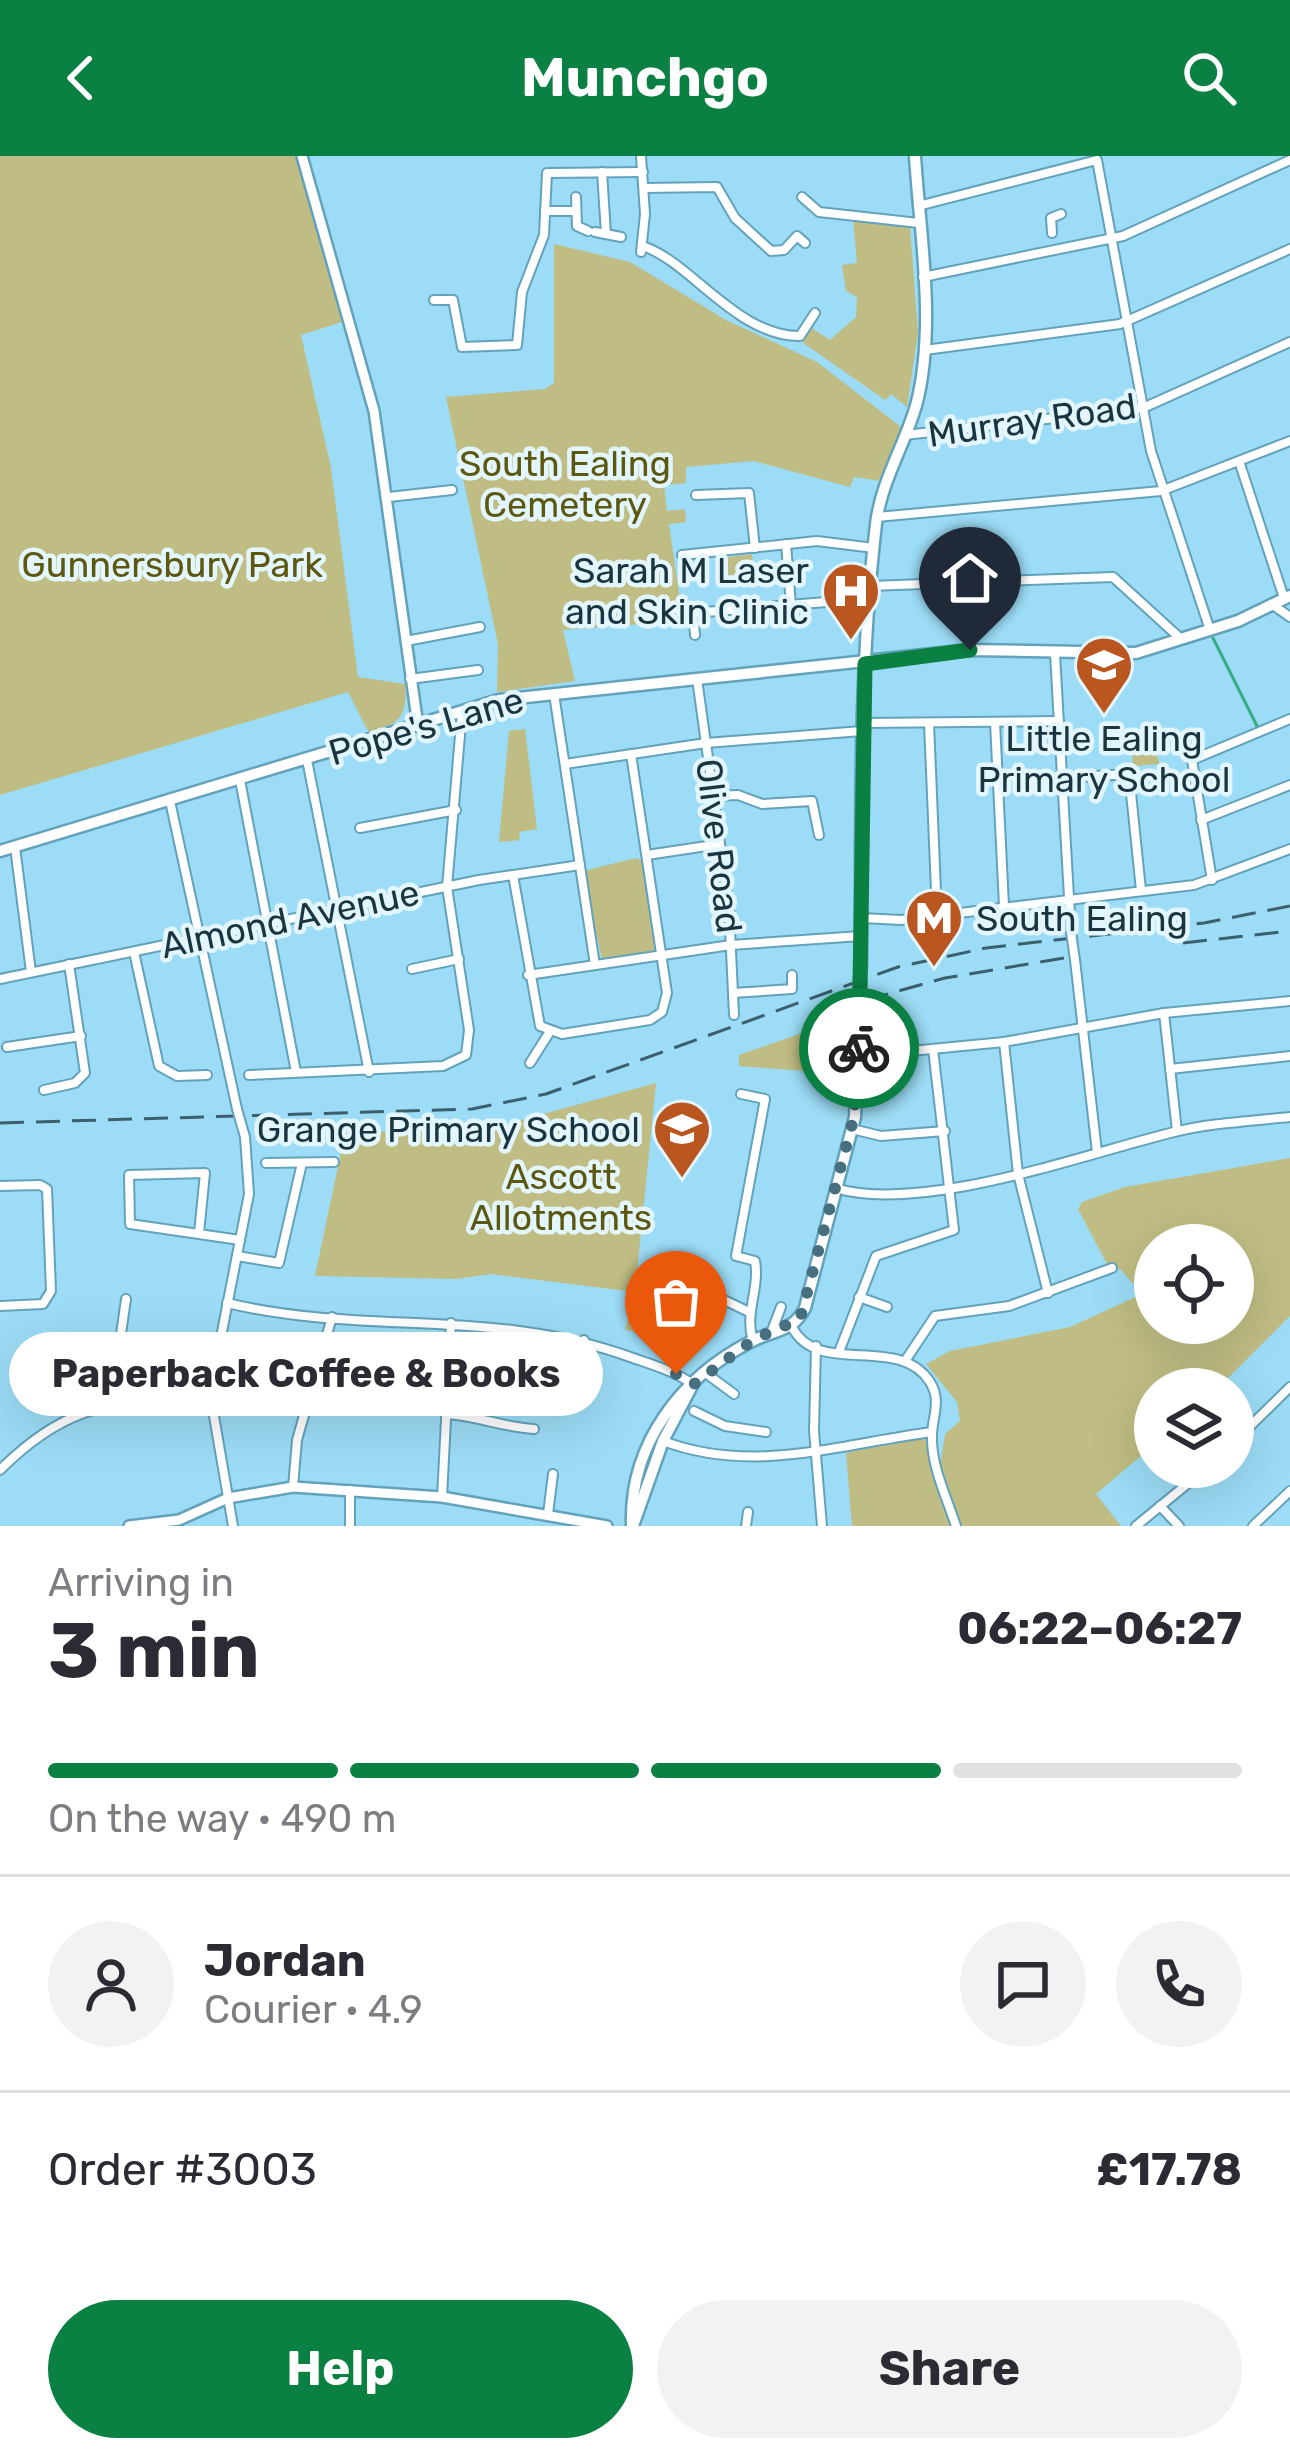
<!DOCTYPE html>
<meta charset="utf-8">
<style>
body{margin:0;font-family:Rubik,sans-serif;background:#f2f2f3;color:#2b2b33;height:100vh;display:flex;flex-direction:column;font-size:45px;white-space:nowrap}
*{box-sizing:border-box;margin:0}
p{font-size:39px;color:#7c7c81}
.icon{flex:none;width:66px;height:66px;fill:none;stroke:currentColor;stroke-width:2;stroke-linecap:round;stroke-linejoin:round}
.map{position:relative;height:1370px;overflow:hidden}
.panel{display:flex;flex-direction:column;background:#fff;flex:1}
.panel>*{flex:none}
.buttons{position:absolute;left:1134px;top:1068px;display:grid;gap:24px}
.buttons a{display:grid;place-items:center;width:120px;height:120px;border-radius:50%;background:#fff;box-shadow:0 12px 48px #0002;font-size:60px}
.pin{position:absolute;display:grid;place-items:center;width:102px;height:102px;color:#fff;margin:-123px -51px;border-radius:50% 50% 50% 0;rotate:-45deg;box-shadow:0 0 12px #0007}
.pin .icon{rotate:45deg}
.courier{position:absolute;display:grid;place-items:center;width:120px;height:120px;margin:-60px;border:9px solid #0b8043;border-radius:50%;background:#fff;color:#222;box-shadow:0 3px 15px #0007}
.bubble{position:absolute;height:84px;border-radius:42px;background:#fff;box-shadow:0 12px 48px #0002;font-size:39px;font-weight:700;line-height:84px;text-align:center}
.summary em{font-style:normal;font-weight:700}
.summary div{display:flex;flex-direction:column-reverse}
.summary{display:flex;align-items:center;justify-content:space-between;height:204px;padding:0 48px}
h1{font-size:78px;font-weight:700;line-height:90px}
.bar{display:grid;grid-template-columns:repeat(4,1fr);gap:18px 12px;align-content:center;height:144px;padding:0 48px}
.bar i{height:15px;border-radius:9px;background:#e1e1e2}
.bar .active{background:#0b8043}
.bar p{grid-column:span 4}
.line{display:flex;align-items:center;gap:30px;padding:0 48px;border-top:3px solid #e1e1e2}
.line div{flex:1}
.round{display:grid;place-items:center;flex:none;width:126px;height:126px;border-radius:63px;background:#f2f2f3}
.primary-button{display:flex;gap:24px;margin-top:auto;padding:24px 48px}
.primary-button a{flex:1;height:138px;border-radius:72px;background:#0b8043;color:#fff;font-size:48px;font-weight:700;line-height:138px;text-align:center}
.primary-button a+a{background:#f2f2f3;color:#2b2b33}
header{display:flex;justify-content:space-between;align-items:center;height:156px;padding:0 48px;background:#0b8043;color:#fff;font-size:54px;font-weight:700}
.map>svg:first-child{display:block}
.green{fill:#bfbd83;fill-rule:evenodd}
.lines{fill:none;stroke-linecap:round;stroke-linejoin:round}
.stream{stroke:#39aa82;stroke-width:3}
.minor-casing{stroke:#63a2bb;stroke-width:12}
.tertiary-casing{stroke:#63a2bb;stroke-width:14}
.secondary-casing{stroke:#63a2bb;stroke-width:15}
.minor{stroke:#fff;stroke-width:8}
.tertiary{stroke:#fff;stroke-width:9}
.secondary{stroke:#fff;stroke-width:10}
.rail{stroke:#3c5f6e;stroke-width:3;stroke-dasharray:24 12;stroke-linecap:butt}
.minor-bridge-casing{stroke:#63a2bb;stroke-width:12;stroke-linecap:butt}
.secondary-bridge-casing{stroke:#63a2bb;stroke-width:15;stroke-linecap:butt}
.minor-bridge{stroke:#fff;stroke-width:8}
.secondary-bridge{stroke:#fff;stroke-width:10}
.done{stroke:#486f80;stroke-width:12;stroke-dasharray:0 21.6}
.route{stroke:#0b8043;stroke-width:15}
.labels{text-anchor:middle;dominant-baseline:central;stroke-width:9;stroke-linejoin:round;paint-order:stroke}
.street-label{font-size:36px;fill:#1b3540;stroke:#e3f6fe}
.park-label{font-size:36px;fill:#5d5810;stroke:#e3f6fe}
.poi-label{font-size:36px;fill:#1b3540;stroke:#e3f6fe;text-anchor:end}
</style>
<header><svg class="icon" aria-label="back" viewBox="0 0 24 24"><path d="M15 5l-7 7 7 7"/></svg>Munchgo<svg class="icon" aria-label="search" viewBox="0 0 24 24"><circle cx="10" cy="10" r="6"/><path d="M15 15l6 6"/></svg></header>
<div class="map">
<svg width="1290" height="1370" viewBox="0 0 1290 1370">
<rect width="100%" height="100%" fill="#9cdcf6"/>
<g class="green">
<path d="M0,0H295L345,165L301,179L331,312L358,521L405,528C408,560 399,569 369,577L348,536L0,639Z"/>
<polygon points="853,63 910,70 918,177 907,251 891,238 885,244 799,184 810,171 830,184 856,161 857,141 846,135 842,109 857,107"/>
<polygon points="554,88 630,106 726,164 817,206 901,271 881,325 854,321 850,331 754,305 686,311 686,327 664,329 667,355 685,353 686,366 669,368 683,465 563,474 575,525 497,536 498,488 446,241 545,233 554,227"/>
<polygon points="752,398 753,417 723,420 722,402"/>
<polygon points="525,573 537,673 519,676 520,684 499,686 509,575"/>
<polygon points="1150,578 1160,608 1133,610 1132,579"/>
<polygon points="636,702 646,707 658,789 654,796 602,804 583,715"/>
<polygon points="845,862 845,918 739,910 739,899"/>
<polygon points="656,927 635,1136 491,1118 457,1123 315,1120 345,977 496,971"/>
<path d="M1290,1002V1160L1217,1233H1155V1288L1096,1338L1121,1370H958L940,1310L945,1278L960,1265L957,1246L926,1208L950,1195L1070,1171L1142,1138L1121,1114L1107,1108L1078,1053L1082,1046L1125,1031ZM1155,1089H1233V1167H1155Z"/>
<polygon points="635,1141 690,1151 675,1174 686,1195 625,1173"/>
<polygon points="924,1280 952,1370 852,1370 846,1297"/>
</g>
<g class="lines">
<polyline class="stream" points="1213,482 1258,572"/>
<defs>
<g id="minor">
<polyline points="641,0 645,58 641,96"/>
<polyline points="602,16 606,78"/>
<polyline points="644,32 717,31 735,62 771,95 784,94 797,80 805,87"/>
<polyline points="576,41 577,70 588,75"/>
<polyline points="802,41 819,56 919,67"/>
<polyline points="918,50 1097,4 1151,295 1210,474"/>
<polyline points="545,55 573,55"/>
<polyline points="595,76 621,81"/>
<polyline points="1052,77 1051,62 1061,58"/>
<path d="M642,90C688,103 737,181 800,180L815,157"/>
<polyline points="923,121 1123,80 1290,4"/>
<polyline points="434,144 453,144 462,191 517,189 522,136 544,79 547,17 643,16"/>
<polyline points="925,194 1120,168 1290,93"/>
<polyline points="905,279 1143,252 1290,186"/>
<polyline points="1239,305 1284,442"/>
<polyline points="696,339 749,337 755,392"/>
<polyline points="389,341 452,334"/>
<polyline points="877,361 1161,335 1290,285"/>
<polyline points="786,388 791,449"/>
<polyline points="682,399 817,385 874,392"/>
<polyline points="870,430 1113,421 1181,483"/>
<polyline points="1273,449 1290,461"/>
<polyline points="695,479 693,457 826,446"/>
<polyline points="406,485 480,471"/>
<polyline points="1055,498 1071,776"/>
<polyline points="410,523 478,514"/>
<polyline points="697,523 729,752 734,859"/>
<polyline points="554,538 595,809"/>
<polyline points="995,566 1004,750"/>
<polyline points="864,567 1059,565"/>
<polyline points="929,567 937,759"/>
<polyline points="307,604 369,916"/>
<polyline points="565,608 706,587 862,575"/>
<polyline points="1063,622 1129,618 1141,734"/>
<polyline points="240,624 296,916"/>
<polyline points="714,640 738,639 762,648 812,645 819,679"/>
<polyline points="170,645 237,953"/>
<polyline points="1201,664 1290,629"/>
<polyline points="360,672 456,654"/>
<polyline points="15,691 31,816"/>
<polyline points="647,699 720,688"/>
<polyline points="513,719 540,870 562,878 650,864 662,856 667,837 631,598"/>
<polyline points="1212,724 1192,604 1290,563"/>
<polyline points="862,762 901,764 1194,729 1290,693"/>
<polyline points="134,796 159,910 177,920 207,919"/>
<polyline points="1075,804 1097,996"/>
<polyline points="412,813 459,803"/>
<polyline points="528,819 731,789 861,780"/>
<polyline points="0,823 479,724 580,709"/>
<polyline points="733,837 792,833 792,819"/>
<polyline points="1164,857 1290,845"/>
<polyline points="1004,886 1018,1018 1048,1137"/>
<polyline points="7,891 81,880"/>
<polyline points="859,900 1004,886 1164,857 1177,975"/>
<polyline points="530,907 549,877"/>
<polyline points="1170,913 1290,900"/>
<polyline points="249,919 443,910 466,899 469,874 447,731 462,556"/>
<polyline points="44,934 75,927 85,917 69,808"/>
<path d="M741,938L765,943L736,1100L755,1105C760,1134 744,1157 753,1185"/>
<polyline points="852,973 881,980 945,975"/>
<polyline points="266,1007 334,1006"/>
<polyline points="0,1030 40,1029 47,1033 51,1135 43,1148 0,1150"/>
<path d="M835,1032C921,1058 1082,999 1170,977C1209,967 1251,965 1290,961"/>
<polyline points="199,1077 205,1017 129,1019 130,1068 240,1084"/>
<polyline points="237,1100 279,1107 302,1007"/>
<polyline points="691,1128 749,1156"/>
<polyline points="859,1141 887,1151"/>
<polyline points="126,1143 121,1178 129,1247"/>
<path d="M227,1147C365,1180 494,1151 633,1202C653,1209 675,1215 692,1228"/>
<path d="M792,1171C818,1222 899,1177 930,1226C942,1245 932,1261 932,1280C931,1310 947,1342 956,1370"/>
<polyline points="771,1177 781,1151"/>
<polyline points="816,1190 814,1275 822,1370"/>
<polyline points="839,1196 876,1100 954,1074 933,893"/>
<polyline points="907,1202 935,1160 1009,1150 1112,1112"/>
<polyline points="707,1218 734,1238"/>
<polyline points="447,1233 567,1239 584,1184"/>
<polyline points="309,1243 446,1251"/>
<polyline points="694,1255 725,1270 766,1276"/>
<path d="M446,1258C478,1260 502,1271 534,1273"/>
<path d="M663,1285C753,1319 840,1288 932,1276"/>
<polyline points="1233,1287 1290,1231"/>
<path d="M0,1314C71,1243 116,1248 210,1237"/>
<polyline points="293,1331 297,1284 332,1161"/>
<polyline points="442,1341 451,1167"/>
<polyline points="1160,1350 1179,1370"/>
<polyline points="548,1358 553,1318"/>
<polyline points="233,1370 210,1237 249,1038 245,981"/>
<polyline points="350,1370 350,1334"/>
<polyline points="746,1370 748,1356"/>
<polyline points="1136,1370 1208,1311"/>
<polyline points="1253,1370 1290,1335"/>
</g>
<g id="tertiary">
<polyline points="302,0 374,255 418,570"/>
<polyline points="129,1370 179,1364 228,1342 293,1331 442,1341 607,1370"/>
</g>
<g id="secondary">
<polyline points="0,695 499,544 970,494 1136,497 1238,465 1290,440"/>
<path d="M861,807C861,661 859,513 876,368C881,325 906,287 917,246C936,168 920,80 915,0"/>
<polyline points="634,1367 663,1285 692,1230"/>
<path d="M632,1370C629,1288 681,1221 752,1185C774,1174 793,1176 805,1152L855,961L859,847"/>
</g>
</defs>
<use href="#minor" class="minor-casing"/>
<use href="#tertiary" class="tertiary-casing"/>
<use href="#secondary" class="secondary-casing"/>
<use href="#minor" class="minor"/>
<use href="#tertiary" class="tertiary"/>
<use href="#secondary" class="secondary"/>
<g class="rail">
<polyline points="1183,787 1290,775"/>
<polyline points="830,854 945,822 1064,802"/>
<polyline points="0,967 472,953 546,938 898,811 986,792 1204,767 1290,750"/>
</g>
<defs>
<g id="minor-bridge">
<polyline points="1071,776 1075,804"/>
<polyline points="237,953 245,981"/>
</g>
<polyline id="secondary-bridge" points="859,847 861,807"/>
</defs>
<use href="#minor-bridge" class="minor-bridge-casing"/>
<use href="#secondary-bridge" class="secondary-bridge-casing"/>
<use href="#minor-bridge" class="minor-bridge"/>
<use href="#secondary-bridge" class="secondary-bridge"/>
</g>
<g class="lines">
<polyline class="done" points="676,1218 694,1228 753,1184 800,1163 854,961 859,892"/>
<polyline class="route" points="859,892 865,508 970,494"/>
</g>
<defs>
<symbol id="hospital-pin" viewBox="-11 -11 22 30"><path d="M0 17L-7.5 6A9.5 9.5 0 1 1 7.5 6Z" fill="#ba5720" stroke="#e3f6fe"/><path d="M-5-5h3v3.5h4V-5h3V5h-3V1.5h-4V5h-3Z" fill="#fff"/></symbol>
<symbol id="school-pin" viewBox="-11 -11 22 30"><path d="M0 17L-7.5 6A9.5 9.5 0 1 1 7.5 6Z" fill="#ba5720" stroke="#e3f6fe"/><path d="M0-5L7-2L0 1L-7-2ZM-4 1L0 2.5L4 1V4Q0 6-4 4Z" fill="#fff"/></symbol>
<symbol id="metro-pin" viewBox="-11 -11 22 30"><path d="M0 17L-7.5 6A9.5 9.5 0 1 1 7.5 6Z" fill="#ba5720" stroke="#e3f6fe"/><path d="M-5.5 5V-5H-3L0 0L3-5H5.5V5H3V-.5L0 4L-3-.5V5Z" fill="#fff"/></symbol>
</defs>
<g fill-rule="evenodd">
<use href="#hospital-pin" x="818" y="402" width="66" height="90"/>
<use href="#school-pin" x="1071" y="476" width="66" height="90"/>
<use href="#metro-pin" x="901" y="729" width="66" height="90"/>
<use href="#school-pin" x="649" y="940" width="66" height="90"/>
</g>
<g class="labels">
<g class="street-label">
<text transform="translate(1032 264) rotate(-8)">Murray Road</text>
<text transform="translate(426 570) rotate(-16)">Pope's Lane</text>
<text transform="translate(719 690) rotate(83)">Olive Road</text>
<text transform="translate(290 763) rotate(-12)">Almond Avenue</text>
</g>
<g class="park-label">
<text x="565" y="307">South Ealing<tspan x="565" dy="41">Cemetery</tspan></text>
<text x="172" y="408">Gunnersbury Park</text>
<text x="561" y="1020">Ascott<tspan x="561" dy="41">Allotments</tspan></text>
</g>
<g class="poi-label">
<text x="809" y="414">Sarah M Laser<tspan x="809" dy="41">and Skin Clinic</tspan></text>
<text x="1104" y="582" text-anchor="middle">Little Ealing<tspan x="1104" dy="41">Primary School</tspan></text>
<text x="976" y="762" text-anchor="start">South Ealing</text>
<text x="640" y="973">Grange Primary School</text>
</g>
</g>
</svg>
<div class="buttons">
<a><svg class="icon" aria-label="locate" viewBox="0 0 24 24"><circle cx="12" cy="12" r="6"/><path d="M12 2v4M12 18v4M2 12h4M18 12h4"/></svg></a>
<a><svg class="icon" aria-label="layers" viewBox="0 0 24 24"><path d="M12 4l9 5-9 5-9-5zM3 14l9 5 9-5"/></svg></a>
</div>
<div class="pin" style="left:676px;top:1218px;background:#ea580c"><svg class="icon" aria-label="bag" viewBox="0 0 24 24"><path d="M5 8h14l-1 12H6zM9 8a3 3 0 0 1 6 0"/></svg></div>
<div class="pin" style="left:970px;top:494px;background:#1f2937"><svg class="icon" aria-label="home" viewBox="0 0 24 24"><path d="M3 11l9-7 9 7M6 9v11h12V9"/></svg></div>
<div class="courier" style="left:859px;top:892px"><svg class="icon" aria-label="bike" viewBox="0 0 24 24"><circle cx="6" cy="16" r="4"/><circle cx="18" cy="16" r="4"/><path d="M6 16l4-8h5l3 8M10 8l3 8H6M13 5h3"/></svg></div>
<div class="bubble" style="left:9px;top:1176px;width:594px">Paperback Coffee &amp; Books</div>
</div>
<section class="panel">
<div class="summary"><div><h1>3 min</h1><p>Arriving in</p></div><em>06:22–06:27</em></div>
<div class="bar"><i class="active"></i><i class="active"></i><i class="active"></i><i></i><p>On the way · 490 m</p></div>
<div class="line" style="height:216px"><a class="round"><svg class="icon" aria-label="person" viewBox="0 0 24 24"><circle cx="12" cy="8" r="4"/><path d="M4 21q1-7 8-7t8 7"/></svg></a><div><b>Jordan</b><p>Courier · 4.9</p></div><a class="round"><svg class="icon" aria-label="chat" viewBox="0 0 24 24"><path d="M4 5h16v11H9l-5 4z"/></svg></a><a class="round"><svg class="icon" aria-label="phone" viewBox="0 0 24 24"><path d="M5 4h4l2 5-3 2q2 4 5 5l2-3 5 2v4C11 20 4 13 5 4z"/></svg></a></div>
<div class="line" style="height:156px"><div>Order #3003</div><b>£17.78</b></div>
<div class="primary-button"><a>Help</a><a>Share</a></div>
</section>
